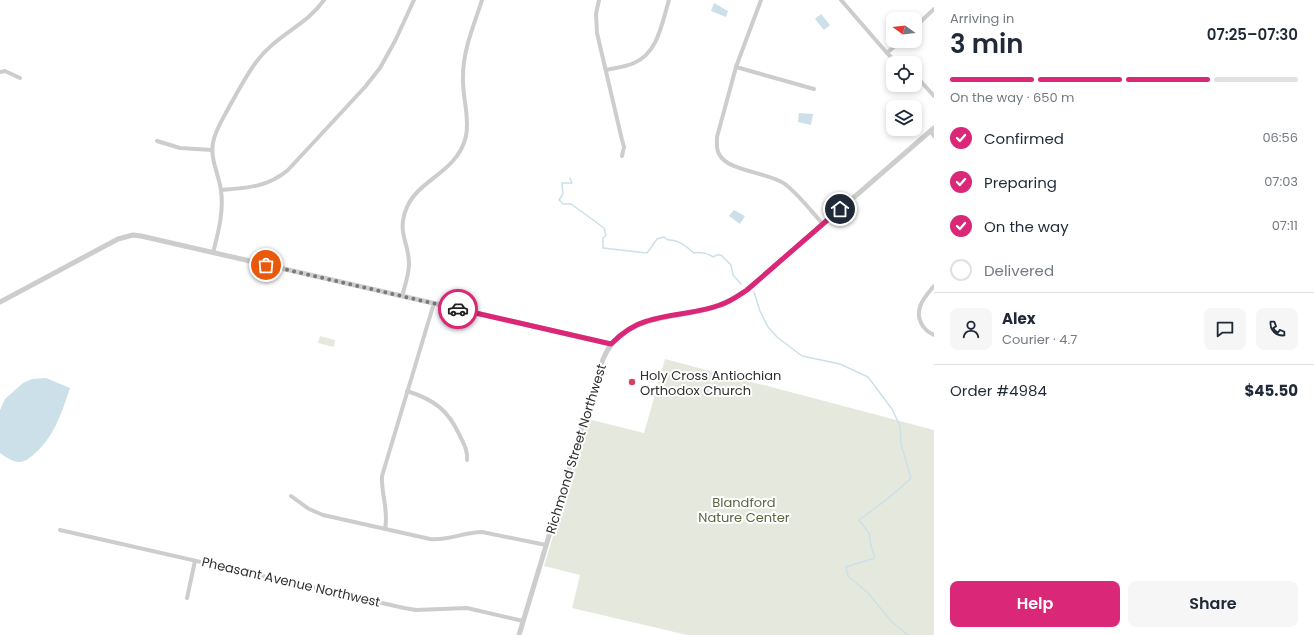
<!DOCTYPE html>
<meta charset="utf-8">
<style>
body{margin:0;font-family:Poppins,sans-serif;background:#f6f6f7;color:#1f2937;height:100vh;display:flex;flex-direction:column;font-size:15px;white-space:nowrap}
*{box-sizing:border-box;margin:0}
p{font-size:13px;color:#747a83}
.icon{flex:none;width:22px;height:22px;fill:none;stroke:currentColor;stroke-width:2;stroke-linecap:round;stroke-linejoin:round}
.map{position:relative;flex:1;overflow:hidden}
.sheet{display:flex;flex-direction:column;background:#fff;width:380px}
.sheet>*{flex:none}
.needle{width:26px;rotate:285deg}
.controls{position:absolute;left:886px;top:12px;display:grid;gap:8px}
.controls a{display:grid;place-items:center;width:36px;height:36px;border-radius:8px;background:#fff;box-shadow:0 2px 6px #0003;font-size:20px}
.pin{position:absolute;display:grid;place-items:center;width:34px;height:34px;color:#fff;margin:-17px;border:2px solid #fff;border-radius:50%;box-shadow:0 1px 4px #0007}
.courier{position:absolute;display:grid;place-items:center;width:40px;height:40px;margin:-20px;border:3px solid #db2777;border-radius:50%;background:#fff;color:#222;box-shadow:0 1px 5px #0007}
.summary em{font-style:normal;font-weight:600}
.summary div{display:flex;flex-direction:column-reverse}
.summary{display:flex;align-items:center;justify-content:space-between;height:68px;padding:0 16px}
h1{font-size:26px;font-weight:600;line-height:30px}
.bar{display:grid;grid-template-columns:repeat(4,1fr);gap:6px 4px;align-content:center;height:48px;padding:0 16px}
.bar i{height:5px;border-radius:3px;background:#e0e1e3}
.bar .current{background:#db2777}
.bar p{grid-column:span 4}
.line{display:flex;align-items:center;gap:10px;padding:0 16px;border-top:1px solid #e0e1e3}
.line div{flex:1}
.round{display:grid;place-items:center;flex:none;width:42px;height:42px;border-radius:8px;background:#f6f6f7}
ol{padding:0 16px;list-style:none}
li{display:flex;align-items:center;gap:12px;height:44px}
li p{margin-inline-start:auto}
li .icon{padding:4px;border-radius:50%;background:#db2777;color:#fff;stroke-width:4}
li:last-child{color:#747a83}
li i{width:22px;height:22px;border:2px solid #e0e1e3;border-radius:50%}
.cta{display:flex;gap:8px;margin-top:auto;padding:8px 16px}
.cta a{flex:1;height:46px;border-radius:8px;background:#db2777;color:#fff;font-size:16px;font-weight:600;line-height:46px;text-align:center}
.cta a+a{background:#f6f6f7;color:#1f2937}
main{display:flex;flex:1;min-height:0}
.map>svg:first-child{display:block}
.green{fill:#e5e9dd}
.water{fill:#cbe0e8}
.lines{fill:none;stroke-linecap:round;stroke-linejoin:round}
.stream{stroke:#cbe0e8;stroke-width:1.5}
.minor{stroke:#cdcdcd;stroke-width:4}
.tertiary{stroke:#cdcdcd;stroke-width:5}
.done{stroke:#787878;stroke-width:4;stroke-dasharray:0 7.2}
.route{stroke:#db2777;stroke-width:5}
.poi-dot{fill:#d64360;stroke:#fff;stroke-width:1.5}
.labels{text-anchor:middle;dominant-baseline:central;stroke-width:4;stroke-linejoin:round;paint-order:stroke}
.poi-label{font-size:13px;fill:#303030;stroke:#fff;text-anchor:start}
.street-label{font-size:13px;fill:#303030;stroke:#fff}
.park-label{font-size:13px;fill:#586841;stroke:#fff}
</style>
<main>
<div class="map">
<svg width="934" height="635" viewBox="0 0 934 635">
<rect width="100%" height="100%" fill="#fff"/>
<g class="green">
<polygon points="320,336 335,340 334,347 318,343"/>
<polygon points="665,359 934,430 934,635 687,635 572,608 580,575 544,566 588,419 644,433"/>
</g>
<g class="water">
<polygon points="714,3 728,11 726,17 711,11"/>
<polygon points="821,14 830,25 824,30 815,19"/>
<polygon points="799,113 813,114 811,125 798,122"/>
<polygon points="734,210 745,216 740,224 729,216"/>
<path d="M46,378L70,388C62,412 54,438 33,455C30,458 24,462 20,462C13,462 5,457 0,453V410L5,399L23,383L32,379Z"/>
</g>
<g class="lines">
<g class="stream">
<path d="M570,178L572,183H562L563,194L559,200L563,204H571L604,228L606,235L603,238V248L647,253L657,239L664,237L668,240C678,239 687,247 694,253C700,252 709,253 713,257L717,255H721L731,265L733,275L741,284"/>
<path d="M754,292L760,311L768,327L777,337L802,356L840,364L868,377L892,409L900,426L901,444L911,478C895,494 877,507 859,520L869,533L871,546L875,558L846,567L848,576L868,593L892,622L908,635"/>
</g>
<g class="minor">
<polyline points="599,0 596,14 597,33 622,140 624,147 622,156"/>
<path d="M761,0L736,67L717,137C717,143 716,149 719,154C728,172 769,172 785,184C799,195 811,211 823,224"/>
<polyline points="841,0 887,53 897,63"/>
<polyline points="915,27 934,9"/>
<polyline points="887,53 900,41"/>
<polyline points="736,67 814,89"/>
<path d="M606,70C615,68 625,67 634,63C658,53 662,23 669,0"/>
<polyline points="0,72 5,71 20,78"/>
<polyline points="915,75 934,96"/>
<polyline points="930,131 934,136"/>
<polyline points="157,141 180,148 212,150"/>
<path d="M221,190C247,188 268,187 288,170L365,87L380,68L395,41L414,0"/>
<path d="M213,253C218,233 224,212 221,191C219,174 210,160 213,143C215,130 223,119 229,107C242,85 252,62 272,45C290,29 309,21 324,0"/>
<path d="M934,286C929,292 922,299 920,307C916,319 923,330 934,335"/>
<path d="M402,296C405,286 409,274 409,264C409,241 396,233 407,207C419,179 458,172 466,136C470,116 462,97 463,76C463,50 474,25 482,0"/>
<path d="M407,391C435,400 448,410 460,436C464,444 468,451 467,460"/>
<path d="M291,496L309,509L323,515L430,539C450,541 463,532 482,532L546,545"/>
<path d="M385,529C389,511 381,494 382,476L434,303"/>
<polyline points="60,530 404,608 416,610 467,608 523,621"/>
<polyline points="187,598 195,561"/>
</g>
<g class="tertiary">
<polyline points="0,302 118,239 133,235 141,236 611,344"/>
<path d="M519,635L595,384C599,371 603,354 612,344C636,314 678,318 711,308C725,304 735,298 747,290L934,128"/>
</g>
</g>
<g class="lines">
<polyline class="done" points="266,265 458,309"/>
<path class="route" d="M458,309L611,344C621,334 633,325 647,321C671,313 696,314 720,305C730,302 738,296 747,290L840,209"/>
</g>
<circle class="poi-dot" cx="632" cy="382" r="4"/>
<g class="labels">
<g class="poi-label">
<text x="640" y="375">Holy Cross Antiochian<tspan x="640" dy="15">Orthodox Church</tspan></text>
</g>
<g class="street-label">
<text transform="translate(576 449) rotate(-73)">Richmond Street Northwest</text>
<text transform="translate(291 582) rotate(13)">Pheasant Avenue Northwest</text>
</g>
<g class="park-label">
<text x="744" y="502">Blandford<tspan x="744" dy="15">Nature Center</tspan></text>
</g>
</g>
</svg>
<div class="controls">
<a><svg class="needle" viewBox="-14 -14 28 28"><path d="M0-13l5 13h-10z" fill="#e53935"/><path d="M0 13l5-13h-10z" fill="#747a83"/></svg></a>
<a><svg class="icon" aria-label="locate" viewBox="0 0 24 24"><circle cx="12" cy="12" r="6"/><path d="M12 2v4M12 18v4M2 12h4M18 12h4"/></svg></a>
<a><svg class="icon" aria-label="layers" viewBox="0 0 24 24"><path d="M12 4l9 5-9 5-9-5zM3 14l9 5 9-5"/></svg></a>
</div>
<div class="pin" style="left:266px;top:265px;background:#ea580c"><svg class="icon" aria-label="bag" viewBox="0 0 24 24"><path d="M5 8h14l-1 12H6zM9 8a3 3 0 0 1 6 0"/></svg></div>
<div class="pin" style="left:840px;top:209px;background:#1f2937"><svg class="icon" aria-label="home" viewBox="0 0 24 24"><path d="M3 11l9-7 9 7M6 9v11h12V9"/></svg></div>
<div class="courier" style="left:458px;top:309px"><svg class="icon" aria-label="car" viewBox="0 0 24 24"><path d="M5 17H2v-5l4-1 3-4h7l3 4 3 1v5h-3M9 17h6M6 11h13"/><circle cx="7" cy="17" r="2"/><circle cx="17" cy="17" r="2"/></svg></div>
</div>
<section class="sheet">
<div class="summary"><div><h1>3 min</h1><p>Arriving in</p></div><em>07:25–07:30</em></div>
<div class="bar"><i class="current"></i><i class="current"></i><i class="current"></i><i></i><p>On the way · 650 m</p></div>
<ol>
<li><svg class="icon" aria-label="check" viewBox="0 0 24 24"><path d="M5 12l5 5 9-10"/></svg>Confirmed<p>06:56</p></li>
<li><svg class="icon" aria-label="check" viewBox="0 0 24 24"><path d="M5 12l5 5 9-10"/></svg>Preparing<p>07:03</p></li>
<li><svg class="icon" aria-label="check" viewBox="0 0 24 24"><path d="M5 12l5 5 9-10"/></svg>On the way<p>07:11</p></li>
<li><i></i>Delivered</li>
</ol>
<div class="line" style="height:72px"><a class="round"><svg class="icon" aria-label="person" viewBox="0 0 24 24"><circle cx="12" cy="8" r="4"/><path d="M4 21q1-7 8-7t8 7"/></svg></a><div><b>Alex</b><p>Courier · 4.7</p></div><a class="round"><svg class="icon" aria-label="chat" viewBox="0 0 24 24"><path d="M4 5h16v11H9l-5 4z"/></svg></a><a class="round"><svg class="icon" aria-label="phone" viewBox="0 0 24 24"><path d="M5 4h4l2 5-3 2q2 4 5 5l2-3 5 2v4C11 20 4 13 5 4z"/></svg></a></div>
<div class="line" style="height:52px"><div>Order #4984</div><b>$45.50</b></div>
<div class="cta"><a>Help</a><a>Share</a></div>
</section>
</main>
